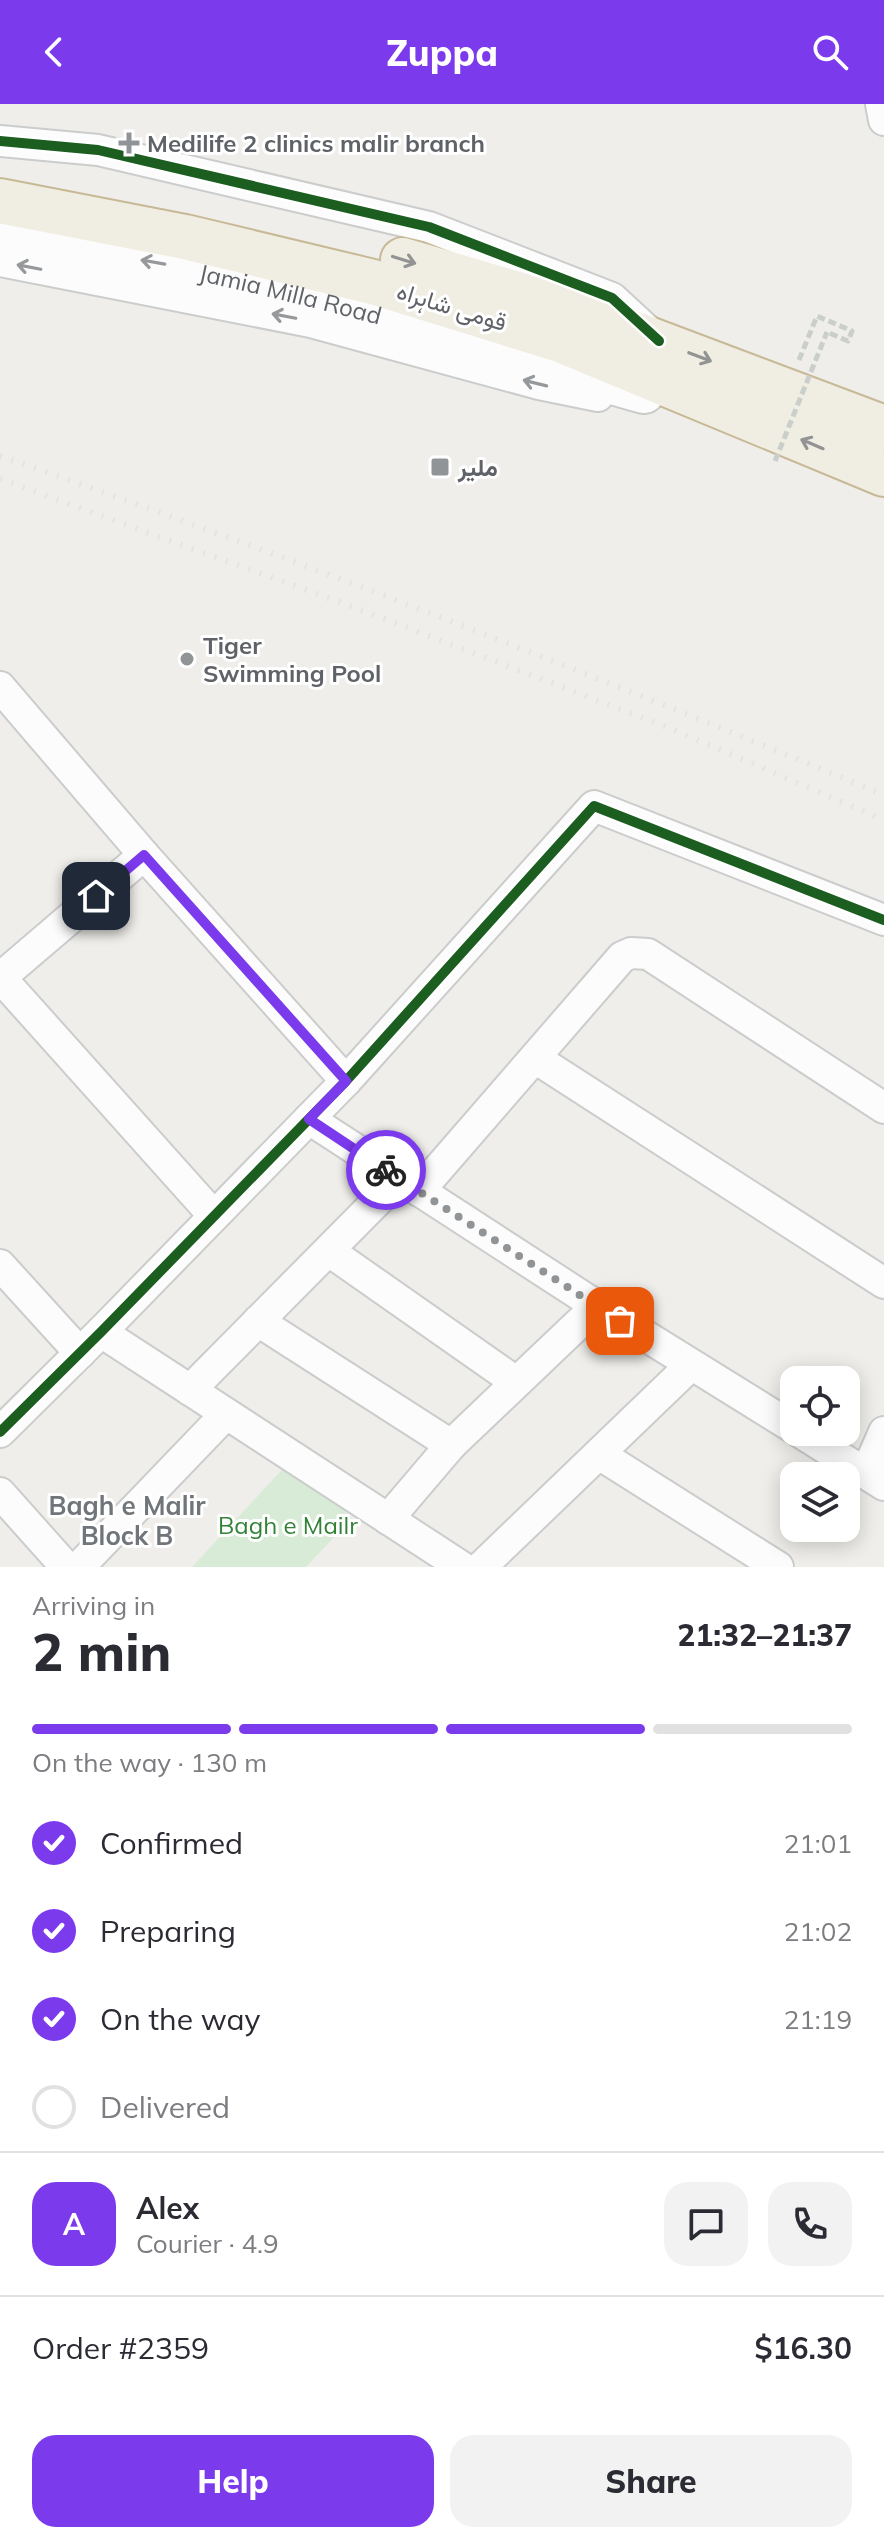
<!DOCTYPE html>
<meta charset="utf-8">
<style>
body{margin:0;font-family:Mulish,Vazirmatn,sans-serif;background:#f2f2f3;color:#2b2b33;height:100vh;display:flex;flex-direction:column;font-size:30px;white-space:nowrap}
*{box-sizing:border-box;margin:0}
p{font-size:26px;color:#7c7c81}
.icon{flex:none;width:44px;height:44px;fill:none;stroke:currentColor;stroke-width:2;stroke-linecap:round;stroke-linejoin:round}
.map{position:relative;height:1463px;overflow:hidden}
.drawer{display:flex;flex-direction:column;background:#fff;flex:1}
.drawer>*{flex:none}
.tools{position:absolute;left:780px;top:1262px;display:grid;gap:16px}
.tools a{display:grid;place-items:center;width:80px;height:80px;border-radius:16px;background:#fff;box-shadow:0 4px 20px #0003;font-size:40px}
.pin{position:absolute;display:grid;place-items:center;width:68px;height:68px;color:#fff;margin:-34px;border-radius:16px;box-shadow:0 4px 12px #0006}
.courier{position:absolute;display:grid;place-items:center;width:80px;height:80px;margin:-40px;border:6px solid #7c3aed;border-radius:50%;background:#fff;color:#222;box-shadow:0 2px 10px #0007}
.head em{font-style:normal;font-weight:800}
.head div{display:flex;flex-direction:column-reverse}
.head{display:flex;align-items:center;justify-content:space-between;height:136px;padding:0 32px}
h1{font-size:52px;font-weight:800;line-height:60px}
.bar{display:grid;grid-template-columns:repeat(4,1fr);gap:12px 8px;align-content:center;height:96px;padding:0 32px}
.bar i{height:10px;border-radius:6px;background:#e1e1e2}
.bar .on{background:#7c3aed}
.bar p{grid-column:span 4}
.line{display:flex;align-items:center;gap:20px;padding:0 32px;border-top:2px solid #e1e1e2}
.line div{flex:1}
.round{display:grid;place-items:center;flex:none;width:84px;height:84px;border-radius:24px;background:#f2f2f3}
ol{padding:0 32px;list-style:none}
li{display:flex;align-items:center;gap:24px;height:88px}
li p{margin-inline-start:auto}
li .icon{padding:8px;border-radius:50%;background:#7c3aed;color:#fff;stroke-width:4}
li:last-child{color:#7c7c81}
li i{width:44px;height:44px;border:4px solid #e1e1e2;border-radius:50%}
.action{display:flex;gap:16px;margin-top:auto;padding:16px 32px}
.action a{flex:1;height:92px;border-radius:24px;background:#7c3aed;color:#fff;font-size:32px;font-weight:800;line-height:92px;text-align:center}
.action a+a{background:#f2f2f3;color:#2b2b33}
header{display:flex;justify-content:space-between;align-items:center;height:104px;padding:0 32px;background:#7c3aed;color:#fff;font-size:36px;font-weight:800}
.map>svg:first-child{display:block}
.green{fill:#d8ebd6}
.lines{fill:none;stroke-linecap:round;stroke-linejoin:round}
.street-casing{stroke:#cbcccc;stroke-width:34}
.secondary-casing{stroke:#cacacb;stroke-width:46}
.highway-casing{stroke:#c8b996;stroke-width:48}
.path{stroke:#cacfcc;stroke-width:5;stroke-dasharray:8 4;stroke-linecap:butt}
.street{stroke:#fdfcfc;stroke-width:30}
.secondary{stroke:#fdfcfc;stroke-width:42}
.highway{stroke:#f0ede3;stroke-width:44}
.rail{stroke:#e4e4e4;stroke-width:6;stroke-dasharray:2 10;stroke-linecap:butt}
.path-bridge{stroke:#cacfcc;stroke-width:5;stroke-dasharray:8 4;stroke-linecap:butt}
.cycleway-casing{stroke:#fff;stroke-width:15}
.cycleway{stroke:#1b5e20;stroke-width:10}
.oneway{stroke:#929393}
.oneway2{stroke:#96999c}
.done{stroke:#919496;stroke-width:8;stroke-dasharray:0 14.4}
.route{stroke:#7c3aed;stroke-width:10}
.poi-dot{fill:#919496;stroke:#fff;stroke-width:3}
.labels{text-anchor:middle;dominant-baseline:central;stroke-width:6;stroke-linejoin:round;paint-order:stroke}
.poi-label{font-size:24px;font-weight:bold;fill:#5f6368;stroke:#fff;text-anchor:start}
.street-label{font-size:24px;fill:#5f6368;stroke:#fff}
.park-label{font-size:24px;fill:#348238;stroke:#fff}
.neighbourhood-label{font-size:26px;font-weight:bold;fill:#70757a;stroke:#fff}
</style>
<header><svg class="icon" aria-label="back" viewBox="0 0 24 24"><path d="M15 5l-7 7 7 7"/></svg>Zuppa<svg class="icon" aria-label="search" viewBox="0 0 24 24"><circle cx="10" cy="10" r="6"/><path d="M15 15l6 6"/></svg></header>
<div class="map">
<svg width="884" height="1463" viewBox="0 0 884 1463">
<rect width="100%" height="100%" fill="#efeeea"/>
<polygon class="green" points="290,1357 352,1414 306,1463 192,1463"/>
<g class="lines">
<defs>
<g id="street">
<polyline points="881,0 884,16"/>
<polyline points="0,37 98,46 429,123 612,194 650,229"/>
<polyline points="0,157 311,218 539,280 598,292"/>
<polyline points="0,583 144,751 346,977"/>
<polyline points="0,873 214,1112"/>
<polyline points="0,874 144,751"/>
<polyline points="535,954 884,1179"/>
<polyline points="309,1015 583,1193 794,1324"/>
<polyline points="419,1087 622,853 631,849 648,850 884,1004"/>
<polyline points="329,1147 516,1278"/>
<polyline points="0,1161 80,1249"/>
<polyline points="258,1217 451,1341"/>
<polyline points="101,1228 462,1463"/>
<polyline points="190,1286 400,1074"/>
<polyline points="0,1328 101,1228 346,977 594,702 884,816"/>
<polyline points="800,1328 884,1381"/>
<polyline points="599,1350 778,1463"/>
<polyline points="866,1369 884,1328"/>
<polyline points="0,1389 66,1463"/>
<polyline points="388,1415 451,1341 597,1202"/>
<polyline points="79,1463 226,1310"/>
<polyline points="481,1463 691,1261"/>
</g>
<g id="secondary">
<path id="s1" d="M0,133C163,154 322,195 480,239C535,255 589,273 644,288"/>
</g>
<g id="highway">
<polyline points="0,97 185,133 373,178 560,236 884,370"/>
<polyline points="403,156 574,207 884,324"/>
</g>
</defs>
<use href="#street" class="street-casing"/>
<use href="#secondary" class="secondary-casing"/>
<use href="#highway" class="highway-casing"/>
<polyline class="path" points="799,256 817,212 852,227 848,237 827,228"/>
<use href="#street" class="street"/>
<use href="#secondary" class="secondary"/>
<use href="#highway" class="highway"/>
<g class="rail">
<path d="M0,352C298,455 593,570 884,691"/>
<polyline points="0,375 356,504 672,625 884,716"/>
</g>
<polyline class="path-bridge" points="775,357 827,228"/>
<defs>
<g id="cycleway">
<polyline points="0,37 98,46 429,123 612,194 659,237"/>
<polyline points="0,1328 101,1228 346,977 594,702 884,816"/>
</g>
</defs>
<use href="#cycleway" class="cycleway-casing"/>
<use href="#cycleway" class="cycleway"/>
</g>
<defs><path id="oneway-shaft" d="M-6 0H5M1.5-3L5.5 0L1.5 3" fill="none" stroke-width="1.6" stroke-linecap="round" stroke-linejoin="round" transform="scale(2)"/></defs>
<g class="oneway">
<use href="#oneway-shaft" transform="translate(404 156) rotate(17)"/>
<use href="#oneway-shaft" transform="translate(700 253) rotate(21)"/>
<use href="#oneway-shaft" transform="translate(812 340) rotate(-157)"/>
</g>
<g class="oneway2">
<use href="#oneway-shaft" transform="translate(153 158) rotate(-170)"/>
<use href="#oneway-shaft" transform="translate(29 163) rotate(-169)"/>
<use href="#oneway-shaft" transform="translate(284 212) rotate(-169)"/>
<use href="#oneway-shaft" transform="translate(535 279) rotate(-166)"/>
</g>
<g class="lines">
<polyline class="done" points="386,1066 620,1217"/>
<polyline class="route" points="96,792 144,751 346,977 309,1015 386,1066"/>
</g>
<g class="poi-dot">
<path d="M125 27h8v8h8v8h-8v8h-8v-8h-8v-8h8z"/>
<rect x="430" y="353" width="20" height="20" rx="4"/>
<circle cx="187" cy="555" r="8"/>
</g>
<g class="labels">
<g class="poi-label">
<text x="147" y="39">Medilife 2 clinics malir branch</text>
<text x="458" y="363">ملیر</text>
<text x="203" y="541">Tiger<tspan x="203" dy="28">Swimming Pool</tspan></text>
</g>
<g class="street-label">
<text stroke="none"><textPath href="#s1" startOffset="296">Jamia Milla Road</textPath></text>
<text transform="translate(452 202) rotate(17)">قومی شاہراہ</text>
</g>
<g class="park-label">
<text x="288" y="1421">Bagh e Mailr</text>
</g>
<g class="neighbourhood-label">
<text x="127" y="1401">Bagh e Malir<tspan x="127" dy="30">Block B</tspan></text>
</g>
</g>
</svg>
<div class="tools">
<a><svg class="icon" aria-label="locate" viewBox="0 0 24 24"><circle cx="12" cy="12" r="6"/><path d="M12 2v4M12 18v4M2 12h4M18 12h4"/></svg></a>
<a><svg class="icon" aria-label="layers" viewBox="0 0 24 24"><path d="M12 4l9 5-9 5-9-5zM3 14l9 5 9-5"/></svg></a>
</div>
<div class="pin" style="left:620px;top:1217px;background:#ea580c"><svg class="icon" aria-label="bag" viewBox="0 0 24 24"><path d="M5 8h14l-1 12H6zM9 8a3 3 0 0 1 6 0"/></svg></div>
<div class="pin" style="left:96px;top:792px;background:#1f2937"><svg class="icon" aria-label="home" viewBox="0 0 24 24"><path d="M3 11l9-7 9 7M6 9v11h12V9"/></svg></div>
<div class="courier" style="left:386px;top:1066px"><svg class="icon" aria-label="bike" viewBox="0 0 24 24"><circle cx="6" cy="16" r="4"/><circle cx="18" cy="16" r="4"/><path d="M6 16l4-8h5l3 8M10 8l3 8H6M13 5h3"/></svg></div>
</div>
<section class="drawer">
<div class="head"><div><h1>2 min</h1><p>Arriving in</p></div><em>21:32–21:37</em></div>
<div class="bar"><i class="on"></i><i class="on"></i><i class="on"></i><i></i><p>On the way · 130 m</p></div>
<ol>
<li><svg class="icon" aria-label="check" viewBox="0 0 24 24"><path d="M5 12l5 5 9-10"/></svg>Confirmed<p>21:01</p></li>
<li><svg class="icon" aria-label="check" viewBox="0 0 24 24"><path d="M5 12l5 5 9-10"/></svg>Preparing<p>21:02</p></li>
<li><svg class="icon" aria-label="check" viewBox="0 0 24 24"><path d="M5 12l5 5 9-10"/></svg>On the way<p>21:19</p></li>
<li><i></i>Delivered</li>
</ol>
<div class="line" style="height:144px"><b class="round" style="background:#7c3aed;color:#fff">A</b><div><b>Alex</b><p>Courier · 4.9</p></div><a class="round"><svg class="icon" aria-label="chat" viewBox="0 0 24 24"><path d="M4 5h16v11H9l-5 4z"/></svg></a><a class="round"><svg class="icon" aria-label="phone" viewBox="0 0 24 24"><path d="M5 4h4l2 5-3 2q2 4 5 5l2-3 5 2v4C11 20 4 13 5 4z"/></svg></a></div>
<div class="line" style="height:104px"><div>Order #2359</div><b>$16.30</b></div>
<div class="action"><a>Help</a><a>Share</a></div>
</section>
